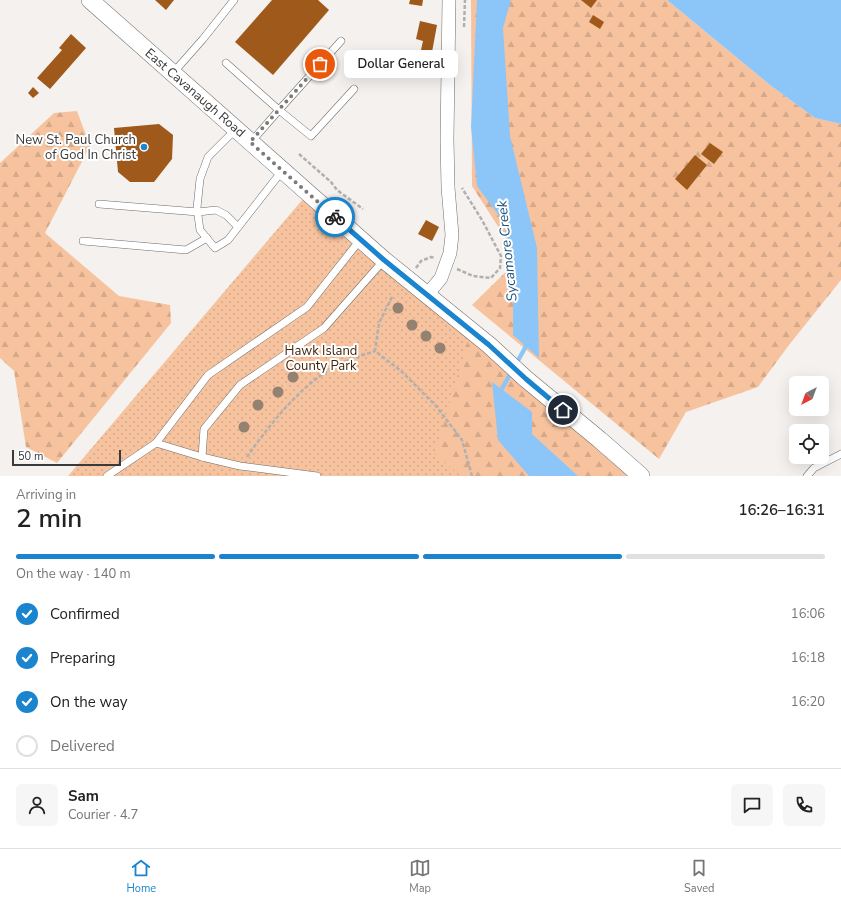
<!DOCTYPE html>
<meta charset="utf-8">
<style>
body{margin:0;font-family:"Nunito Sans",sans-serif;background:#f6f6f6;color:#222;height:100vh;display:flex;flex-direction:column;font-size:15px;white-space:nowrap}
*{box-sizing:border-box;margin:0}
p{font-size:13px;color:#767676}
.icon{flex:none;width:22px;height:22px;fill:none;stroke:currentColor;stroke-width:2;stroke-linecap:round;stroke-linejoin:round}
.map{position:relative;height:476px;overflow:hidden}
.sheet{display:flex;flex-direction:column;background:#fff;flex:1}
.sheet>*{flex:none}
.needle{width:26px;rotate:221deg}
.tools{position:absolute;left:789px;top:376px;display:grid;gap:8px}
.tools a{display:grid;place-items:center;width:40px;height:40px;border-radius:6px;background:#fff;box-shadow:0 4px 16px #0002;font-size:20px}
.scale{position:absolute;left:12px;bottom:10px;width:109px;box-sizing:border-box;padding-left:4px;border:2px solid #3b3a3a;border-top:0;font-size:11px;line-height:14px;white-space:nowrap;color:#3b3a3a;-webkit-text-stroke:3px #fff;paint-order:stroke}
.pin{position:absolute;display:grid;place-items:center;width:34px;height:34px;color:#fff;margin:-17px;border:2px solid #fff;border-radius:50%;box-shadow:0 1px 4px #0007}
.courier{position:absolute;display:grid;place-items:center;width:40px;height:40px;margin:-20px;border:3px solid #1a84ce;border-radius:50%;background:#fff;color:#222;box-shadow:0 1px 5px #0007}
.bubble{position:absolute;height:28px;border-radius:6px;background:#fff;box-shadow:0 4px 16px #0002;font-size:13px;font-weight:600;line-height:28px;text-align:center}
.headline em{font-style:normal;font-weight:600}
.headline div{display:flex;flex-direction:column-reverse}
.headline{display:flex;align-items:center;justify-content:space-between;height:68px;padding:0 16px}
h1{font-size:26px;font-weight:600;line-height:30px}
.bar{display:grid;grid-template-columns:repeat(4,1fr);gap:6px 4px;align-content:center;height:48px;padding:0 16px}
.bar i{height:5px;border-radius:3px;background:#e0e0e0}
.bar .on{background:#1a84ce}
.bar p{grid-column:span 4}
.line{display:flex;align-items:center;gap:10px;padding:0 16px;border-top:1px solid #e0e0e0}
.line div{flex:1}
.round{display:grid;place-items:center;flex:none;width:42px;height:42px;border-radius:6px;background:#f6f6f6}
ol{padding:0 16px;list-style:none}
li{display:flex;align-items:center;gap:12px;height:44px}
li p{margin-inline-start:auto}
li .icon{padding:4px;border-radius:50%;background:#1a84ce;color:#fff;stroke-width:4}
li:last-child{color:#767676}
li i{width:22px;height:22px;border:2px solid #e0e0e0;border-radius:50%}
.menu{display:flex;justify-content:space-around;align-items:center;height:56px;border-top:1px solid #e0e0e0;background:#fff;font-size:11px;color:#767676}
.menu a{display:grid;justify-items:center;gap:2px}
.menu .on{color:#1a84ce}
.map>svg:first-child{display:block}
.grass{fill:url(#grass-dots)}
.forest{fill:url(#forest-firs)}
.water{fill:#8cc6f8}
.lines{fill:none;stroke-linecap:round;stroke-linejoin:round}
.stream{stroke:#8cc6f8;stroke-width:4.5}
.building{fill:#9f5a1b}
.service-casing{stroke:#6f6d6b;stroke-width:8}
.minor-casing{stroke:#6f6d6b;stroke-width:14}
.tertiary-casing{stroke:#6f6d6b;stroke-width:18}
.path{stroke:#b2b0af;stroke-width:2.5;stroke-dasharray:4 2;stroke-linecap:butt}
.service{stroke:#fff;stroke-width:7}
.minor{stroke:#fff;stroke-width:13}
.tertiary{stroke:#fff;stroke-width:17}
.tree{fill:#938172}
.done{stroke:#7c7a79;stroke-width:4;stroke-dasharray:0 7.2}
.route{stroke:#1a84ce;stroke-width:5}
.poi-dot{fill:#1a84ce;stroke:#fff;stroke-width:1.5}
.labels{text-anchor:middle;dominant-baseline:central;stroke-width:4;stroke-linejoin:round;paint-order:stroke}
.street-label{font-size:13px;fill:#3b3a3a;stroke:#fff}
.poi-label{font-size:13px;fill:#3b3a3a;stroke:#fff;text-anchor:end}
.park-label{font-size:13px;fill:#43250b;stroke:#fff}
.water-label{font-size:14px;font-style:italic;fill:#1e537c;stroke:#fff}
</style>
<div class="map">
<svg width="841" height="476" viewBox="0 0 841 476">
<defs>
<pattern id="grass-dots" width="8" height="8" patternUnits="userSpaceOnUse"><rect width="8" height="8" fill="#f7c39e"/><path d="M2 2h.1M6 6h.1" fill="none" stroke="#d5a889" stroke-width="1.8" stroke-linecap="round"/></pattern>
<pattern id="forest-firs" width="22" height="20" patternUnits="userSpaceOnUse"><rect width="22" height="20" fill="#f7c39e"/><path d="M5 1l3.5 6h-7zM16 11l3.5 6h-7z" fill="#d5a889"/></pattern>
</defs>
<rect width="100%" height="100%" fill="#f4f1ef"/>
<polygon class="grass" points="308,193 635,476 68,476"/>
<g class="forest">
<polygon points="471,0 667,0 770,85 815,118 841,124 841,280 789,345 758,387 686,412 659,459 472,305 519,259 472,186"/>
<polygon points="77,111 90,146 45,233 119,296 170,305 171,323 57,463 26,447 14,371 0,358 0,163 54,113"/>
<polygon points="470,333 635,476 461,476 435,454"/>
</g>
<g class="water">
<polygon points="477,0 511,0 503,28 510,136 537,248 539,358 513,335 513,260 502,220 477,186 471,127"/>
<polygon points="667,0 841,0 841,124 815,118 770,85"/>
<polygon points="492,382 532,412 532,434 578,476 529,476 498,440"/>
</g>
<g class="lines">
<g class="stream">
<polyline points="516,364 525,348 527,340"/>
<polyline points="500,394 500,392 512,371"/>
</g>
</g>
<g class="building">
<polygon points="155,0 174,0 166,10"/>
<polygon points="272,0 318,0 329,10 273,75 235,42"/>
<polygon points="410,0 423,0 422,6 409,4"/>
<polygon points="581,0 597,0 591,8"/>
<polygon points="593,15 604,22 600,29 589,22"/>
<polygon points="420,21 437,25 432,52 421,50 423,41 416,39"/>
<polygon points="71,34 86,48 50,89 37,78 62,50 59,48"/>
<polygon points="33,87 39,93 33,98 28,93"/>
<polygon points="159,124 173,135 172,159 154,182 130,182 118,172 114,128"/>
<polygon points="710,143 723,152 714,164 701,154"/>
<polygon points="695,155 707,165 687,190 675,179"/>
<polygon points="426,220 439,227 432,241 418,234"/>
</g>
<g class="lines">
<defs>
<g id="service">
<polyline points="341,41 279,110 311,136 354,89"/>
<polyline points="226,63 279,110 251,142"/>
<polyline points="173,73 203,39 234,0"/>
<polyline points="236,129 208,157 200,179 197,208 200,230 215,248 228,240 282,171"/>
<polyline points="99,204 198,212 216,210 226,215 238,227"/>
<polyline points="83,241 186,250 207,238"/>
<polyline points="156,443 202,457 240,466 317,476"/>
<polyline points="202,457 204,429 240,385 324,328 384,260"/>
<polyline points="107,476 156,443 208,375 307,307 360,240"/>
<polyline points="807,476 814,468 841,454"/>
</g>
<polyline id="minor" points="427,295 441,278 450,253 452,235 448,187 447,139 449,0"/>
<polyline id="tertiary" points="90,0 384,260 489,345 526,379 600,440 641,476"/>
</defs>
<use href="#service" class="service-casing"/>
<use href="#minor" class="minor-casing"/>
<use href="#tertiary" class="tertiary-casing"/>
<g class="path">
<polyline points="464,27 465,0"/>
<polyline points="299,154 331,182 337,190 363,209"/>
<polyline points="416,268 421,261 431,257 435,258"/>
<polyline points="457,269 473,276 491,278 500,268 501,256 482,220 462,188"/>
<polyline points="392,297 379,323 375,351 401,371 436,406 462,440 472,476"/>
<path d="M247,457C267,428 295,393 324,373C339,362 357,357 375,351"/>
</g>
<use href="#service" class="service"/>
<use href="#minor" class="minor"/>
<use href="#tertiary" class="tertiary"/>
</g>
<g class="tree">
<circle cx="398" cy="308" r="5.5"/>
<circle cx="412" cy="325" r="5.5"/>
<circle cx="426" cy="336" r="5.5"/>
<circle cx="440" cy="348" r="5.5"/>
<circle cx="293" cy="377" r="5.5"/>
<circle cx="278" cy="392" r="5.5"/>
<circle cx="258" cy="405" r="5.5"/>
<circle cx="244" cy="427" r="5.5"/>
</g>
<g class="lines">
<polyline class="done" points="320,64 250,142 335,217"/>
<polyline class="route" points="335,217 384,260 489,345 526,379 563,410"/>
</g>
<circle class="poi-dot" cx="144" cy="147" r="4"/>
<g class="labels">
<g class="street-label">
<text transform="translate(195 93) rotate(41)">East Cavanaugh Road</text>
</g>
<g class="poi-label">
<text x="136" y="140">New St. Paul Church<tspan x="136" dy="15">of God In Christ</tspan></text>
</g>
<g class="park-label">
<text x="321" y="351">Hawk Island<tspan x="321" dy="15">County Park</tspan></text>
</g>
<g class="water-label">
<text transform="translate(507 251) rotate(-96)">Sycamore Creek</text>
</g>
</g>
</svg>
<div class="tools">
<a><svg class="needle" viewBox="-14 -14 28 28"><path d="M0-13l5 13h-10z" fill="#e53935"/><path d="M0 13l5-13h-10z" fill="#767676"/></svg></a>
<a><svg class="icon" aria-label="locate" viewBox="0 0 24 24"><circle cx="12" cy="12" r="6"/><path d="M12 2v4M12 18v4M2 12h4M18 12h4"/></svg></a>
</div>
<div class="scale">50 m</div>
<div class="pin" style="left:320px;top:64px;background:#ea580c"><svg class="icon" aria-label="bag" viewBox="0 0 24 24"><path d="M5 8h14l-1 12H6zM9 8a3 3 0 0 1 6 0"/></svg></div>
<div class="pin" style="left:563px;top:410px;background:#1f2937"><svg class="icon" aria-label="home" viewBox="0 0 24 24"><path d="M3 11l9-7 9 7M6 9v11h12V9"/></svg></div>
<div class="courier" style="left:335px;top:217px"><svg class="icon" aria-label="bike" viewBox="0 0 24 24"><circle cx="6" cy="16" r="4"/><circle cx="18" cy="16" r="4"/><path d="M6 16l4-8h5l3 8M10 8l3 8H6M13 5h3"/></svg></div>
<div class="bubble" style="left:344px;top:50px;width:114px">Dollar General</div>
</div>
<section class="sheet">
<div class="headline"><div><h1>2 min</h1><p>Arriving in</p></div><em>16:26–16:31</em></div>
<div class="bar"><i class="on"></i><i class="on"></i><i class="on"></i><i></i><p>On the way · 140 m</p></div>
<ol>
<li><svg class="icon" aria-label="check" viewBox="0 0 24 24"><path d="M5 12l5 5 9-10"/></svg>Confirmed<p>16:06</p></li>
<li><svg class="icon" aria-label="check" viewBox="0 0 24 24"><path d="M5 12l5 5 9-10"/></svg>Preparing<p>16:18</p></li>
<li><svg class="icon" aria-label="check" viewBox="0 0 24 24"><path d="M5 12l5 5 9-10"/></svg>On the way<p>16:20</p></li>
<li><i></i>Delivered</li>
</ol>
<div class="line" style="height:72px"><a class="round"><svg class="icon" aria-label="person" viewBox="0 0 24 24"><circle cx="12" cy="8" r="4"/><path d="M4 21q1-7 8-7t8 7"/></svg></a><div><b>Sam</b><p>Courier · 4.7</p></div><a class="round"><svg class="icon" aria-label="chat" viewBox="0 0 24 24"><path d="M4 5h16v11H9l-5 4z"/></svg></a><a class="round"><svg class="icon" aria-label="phone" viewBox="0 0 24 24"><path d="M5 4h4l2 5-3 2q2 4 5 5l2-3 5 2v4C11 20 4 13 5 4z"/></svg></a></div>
</section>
<nav class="menu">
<a class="on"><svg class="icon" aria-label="home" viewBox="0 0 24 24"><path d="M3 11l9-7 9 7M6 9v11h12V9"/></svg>Home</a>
<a><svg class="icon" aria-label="map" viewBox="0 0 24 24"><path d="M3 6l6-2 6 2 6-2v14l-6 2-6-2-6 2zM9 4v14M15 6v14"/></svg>Map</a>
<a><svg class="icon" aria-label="saved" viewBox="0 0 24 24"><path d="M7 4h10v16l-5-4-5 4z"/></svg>Saved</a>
</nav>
